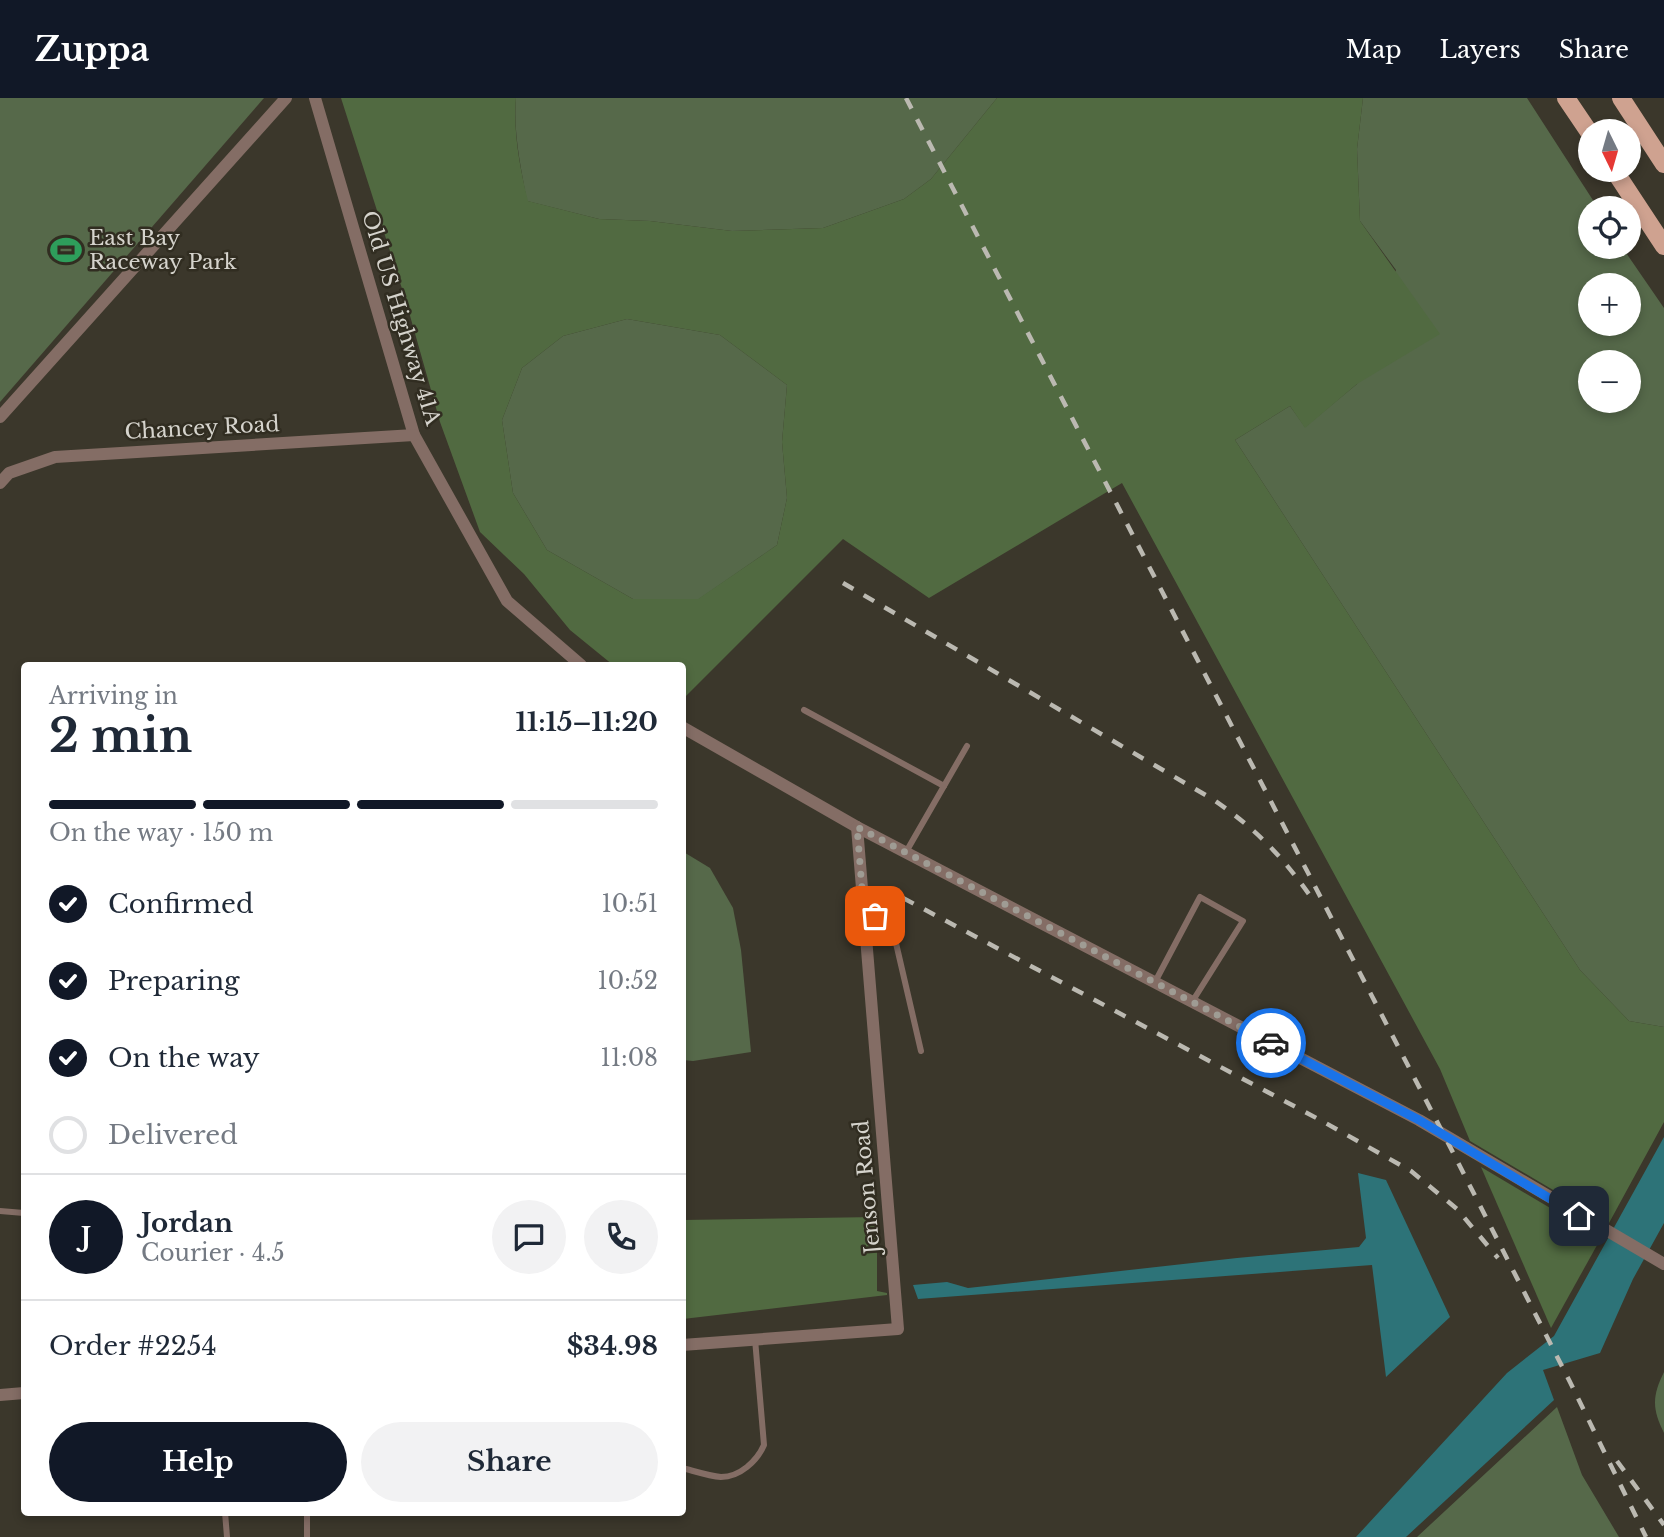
<!DOCTYPE html>
<meta charset="utf-8">
<style>
body{margin:0;font-family:"Libre Baskerville",serif;background:#f2f2f3;color:#1f2937;height:100vh;display:flex;flex-direction:column;font-size:26px;white-space:nowrap}
*{box-sizing:border-box;margin:0}
p{font-size:23px;color:#747a83}
.icon{flex:none;width:38px;height:38px;fill:none;stroke:currentColor;stroke-width:2;stroke-linecap:round;stroke-linejoin:round}
.map{position:relative;flex:1;overflow:hidden}
.sheet{position:absolute;left:21px;top:564px;width:665px;height:854px;display:flex;flex-direction:column;background:#fff;border-radius:7px;box-shadow:0 4px 10px #0003}
.sheet>*{flex:none}
.needle{width:46px;rotate:175deg}
.tools{position:absolute;left:1578px;top:21px;display:grid;gap:14px}
.tools a{display:grid;place-items:center;width:63px;height:63px;border-radius:50%;background:#fff;box-shadow:0 4px 10px #0003;font-size:35px}
.pin{position:absolute;display:grid;place-items:center;width:60px;height:60px;color:#fff;margin:-30px;border-radius:14px;box-shadow:0 4px 10px #0006}
.courier{position:absolute;display:grid;place-items:center;width:70px;height:70px;margin:-35px;border:5px solid #1a73e8;border-radius:50%;background:#fff;color:#222;box-shadow:0 2px 9px #0007}
.summary em{font-style:normal;font-weight:700}
.summary div{display:flex;flex-direction:column-reverse}
.summary{display:flex;align-items:center;justify-content:space-between;height:119px;padding:0 28px}
h1{font-size:46px;font-weight:700;line-height:52px}
.bar{display:grid;grid-template-columns:repeat(4,1fr);gap:10px 7px;align-content:center;height:84px;padding:0 28px}
.bar i{height:9px;border-radius:5px;background:#e0e1e3}
.bar .selected{background:#111827}
.bar p{grid-column:span 4}
.line{display:flex;align-items:center;gap:18px;padding:0 28px;border-top:2px solid #e0e1e3}
.line div{flex:1}
.round{display:grid;place-items:center;flex:none;width:74px;height:74px;border-radius:37px;background:#f2f2f3}
ol{padding:0 28px;list-style:none}
li{display:flex;align-items:center;gap:21px;height:77px}
li p{margin-inline-start:auto}
li .icon{padding:7px;border-radius:50%;background:#111827;color:#fff;stroke-width:4}
li:last-child{color:#747a83}
li i{width:38px;height:38px;border:4px solid #e0e1e3;border-radius:50%}
.action{display:flex;gap:14px;margin-top:auto;padding:14px 28px}
.action a{flex:1;height:80px;border-radius:42px;background:#111827;color:#fff;font-size:28px;font-weight:700;line-height:80px;text-align:center}
.action a+a{background:#f2f2f3;color:#1f2937}
header{display:flex;align-items:center;gap:42px;box-sizing:border-box;height:98px;padding:0 35px;background:#111827;color:#fff}
header strong{font-size:33px}
nav{display:flex;gap:38px;margin-inline-start:auto;font-size:24px}
.map>svg:first-child{display:block}
.green{fill:#56694a;fill-rule:evenodd}
.forest{fill:#516a41;fill-rule:evenodd}
.water{fill:#2d7378}
.lines{fill:none;stroke-linecap:round;stroke-linejoin:round}
.lane{stroke:#846d65;stroke-width:6}
.street{stroke:#846d65;stroke-width:12}
.primary{stroke:#cfa290;stroke-width:18}
.rail{stroke:#bbb9b1;stroke-width:4.5;stroke-dasharray:12 12;stroke-linecap:butt}
.done{stroke:#9f9c94;stroke-width:7;stroke-dasharray:0 12.6}
.route{stroke:#1a73e8;stroke-width:9}
.labels{text-anchor:middle;dominant-baseline:central;stroke-width:5;stroke-linejoin:round;paint-order:stroke}
.poi-label{font-size:21px;fill:#d5d3cc;stroke:#312d21;text-anchor:start}
.street-label{font-size:21px;fill:#d5d3cc;stroke:#312d21}
</style>
<header>
<strong>Zuppa</strong>
<nav><a>Map</a><a>Layers</a><a>Share</a></nav>
</header>
<div class="map">
<svg width="1664" height="1439" viewBox="0 0 1664 1439">
<rect width="100%" height="100%" fill="#3b372b"/>
<g class="green">
<polygon points="0,0 264,0 0,304"/>
<path d="M516,0H997L931,81L904,101L823,130L732,133L650,123L599,121L527,103C521,70 513,34 516,0Z"/>
<path d="M1363,0H1527L1598,110H1591V149H1622L1664,210V929L1629,923L1580,872L1235,342L1290,308L1305,329L1357,286L1396,172L1360,123L1357,51ZM1591,187H1629V226H1591ZM1591,264H1629V303H1591Z"/>
<polygon points="627,221 720,237 787,287 782,344 787,400 777,447 699,501 633,501 547,452 513,395 502,322 522,270 563,238"/>
<polygon points="682,753 710,770 733,810 741,852 751,954 693,963 683,962"/>
<path d="M1664,1274V1335C1652,1311 1652,1298 1664,1274Z"/>
<polygon points="1557,1309 1582,1377 1619,1439 1417,1439"/>
</g>
<g class="forest">
<path d="M341,0H516C513,34 520,70 528,103L599,121L650,123L732,133L823,130L904,101L931,81L997,0H1363L1357,51L1360,123L1440,236L1357,286L1305,330L1290,308L1235,342L1580,872L1629,923L1664,929V1024L1609,1125L1470,1043L1440,971L1122,385L929,500L843,441L683,601L682,567H613L570,532L524,476L480,434L440,324L405,200ZM627,221L720,237L787,287L782,344L787,400L777,447L698,501H633L547,452L513,395L502,322L522,270L563,238Z"/>
<polygon points="1481,1069 1601,1140 1551,1230"/>
<polygon points="877,1119 877,1193 887,1195 887,1197 683,1221 683,1122"/>
</g>
<g class="water">
<polygon points="1664,1039 1664,1125 1633,1181 1600,1255 1543,1272 1554,1302 1406,1439 1356,1439 1507,1275 1554,1238"/>
<polygon points="1358,1075 1386,1082 1450,1219 1386,1279 1372,1167 918,1201 913,1187 947,1184 968,1190 1237,1160 1359,1149 1366,1140"/>
</g>
<g class="lines">
<g class="lane">
<polyline points="804,612 944,688"/>
<polyline points="906,754 967,648"/>
<polyline points="864,815 875,818 892,828 921,953"/>
<polyline points="1155,884 1200,799 1243,823 1192,904"/>
<polyline points="0,1113 24,1115"/>
<path d="M682,1370C694,1373 709,1378 721,1379C740,1379 757,1363 764,1347L755,1241"/>
<polyline points="225,1414 227,1439"/>
<polyline points="307,1414 307,1439"/>
</g>
<g class="street">
<polyline points="315,0 414,337 507,503 581,567"/>
<polyline points="0,319 286,0"/>
<polyline points="0,385 9,375 55,359 414,337"/>
<polyline points="682,629 857,729 1419,1022 1664,1166"/>
<polyline points="682,1247 898,1231 857,729"/>
<polyline points="0,1297 24,1295"/>
</g>
<g class="primary">
<polyline points="1566,0 1591,37"/>
<polyline points="1621,0 1664,66"/>
<polyline points="1614,72 1664,148"/>
</g>
<g class="rail">
<polyline points="906,0 1444,1037 1570,1284 1646,1439"/>
<path d="M843,485L1214,702C1257,732 1281,757 1311,799"/>
<polyline points="903,800 1322,1023 1411,1073 1457,1111 1498,1160"/>
<polyline points="1617,1363 1664,1427"/>
</g>
</g>
<g class="lines">
<polyline class="done" points="875,818 864,815 857,729 1271,945"/>
<polyline class="route" points="1271,945 1419,1022 1579,1118"/>
</g>
<defs>
<symbol id="stadium-bare" viewBox="-9 -9 18 18"><path d="M0-5a6.5 5 0 1 0 0 10a6.5 5 0 1 0 0-10ZM-3.5-1.8h7v3.6h-7Z" fill="#2e9e5b" stroke="#312d21" stroke-width="2.5" paint-order="stroke"/></symbol>
</defs>
<g fill-rule="evenodd">
<use href="#stadium-bare" x="44" y="130" width="44" height="44"/>
</g>
<g class="labels">
<g class="poi-label">
<text x="89" y="140">East Bay<tspan x="89" dy="24">Raceway Park</tspan></text>
</g>
<g class="street-label">
<text transform="translate(401 220) rotate(73)">Old US Highway 41A</text>
<text transform="translate(202 330) rotate(-3)">Chancey Road</text>
<text transform="translate(867 1089) rotate(-95)">Jenson Road</text>
</g>
</g>
</svg>
<div class="tools">
<a><svg class="needle" viewBox="-14 -14 28 28"><path d="M0-13l5 13h-10z" fill="#e53935"/><path d="M0 13l5-13h-10z" fill="#747a83"/></svg></a>
<a><svg class="icon" aria-label="locate" viewBox="0 0 24 24"><circle cx="12" cy="12" r="6"/><path d="M12 2v4M12 18v4M2 12h4M18 12h4"/></svg></a>
<a>+</a>
<a>−</a>
</div>
<div class="pin" style="left:875px;top:818px;background:#ea580c"><svg class="icon" aria-label="bag" viewBox="0 0 24 24"><path d="M5 8h14l-1 12H6zM9 8a3 3 0 0 1 6 0"/></svg></div>
<div class="pin" style="left:1579px;top:1118px;background:#1f2937"><svg class="icon" aria-label="home" viewBox="0 0 24 24"><path d="M3 11l9-7 9 7M6 9v11h12V9"/></svg></div>
<div class="courier" style="left:1271px;top:945px"><svg class="icon" aria-label="car" viewBox="0 0 24 24"><path d="M5 17H2v-5l4-1 3-4h7l3 4 3 1v5h-3M9 17h6M6 11h13"/><circle cx="7" cy="17" r="2"/><circle cx="17" cy="17" r="2"/></svg></div>
<section class="sheet">
<div class="summary"><div><h1>2 min</h1><p>Arriving in</p></div><em>11:15–11:20</em></div>
<div class="bar"><i class="selected"></i><i class="selected"></i><i class="selected"></i><i></i><p>On the way · 150 m</p></div>
<ol>
<li><svg class="icon" aria-label="check" viewBox="0 0 24 24"><path d="M5 12l5 5 9-10"/></svg>Confirmed<p>10:51</p></li>
<li><svg class="icon" aria-label="check" viewBox="0 0 24 24"><path d="M5 12l5 5 9-10"/></svg>Preparing<p>10:52</p></li>
<li><svg class="icon" aria-label="check" viewBox="0 0 24 24"><path d="M5 12l5 5 9-10"/></svg>On the way<p>11:08</p></li>
<li><i></i>Delivered</li>
</ol>
<div class="line" style="height:126px"><b class="round" style="background:#111827;color:#fff">J</b><div><b>Jordan</b><p>Courier · 4.5</p></div><a class="round"><svg class="icon" aria-label="chat" viewBox="0 0 24 24"><path d="M4 5h16v11H9l-5 4z"/></svg></a><a class="round"><svg class="icon" aria-label="phone" viewBox="0 0 24 24"><path d="M5 4h4l2 5-3 2q2 4 5 5l2-3 5 2v4C11 20 4 13 5 4z"/></svg></a></div>
<div class="line" style="height:91px"><div>Order #2254</div><b>$34.98</b></div>
<div class="action"><a>Help</a><a>Share</a></div>
</section>
</div>
